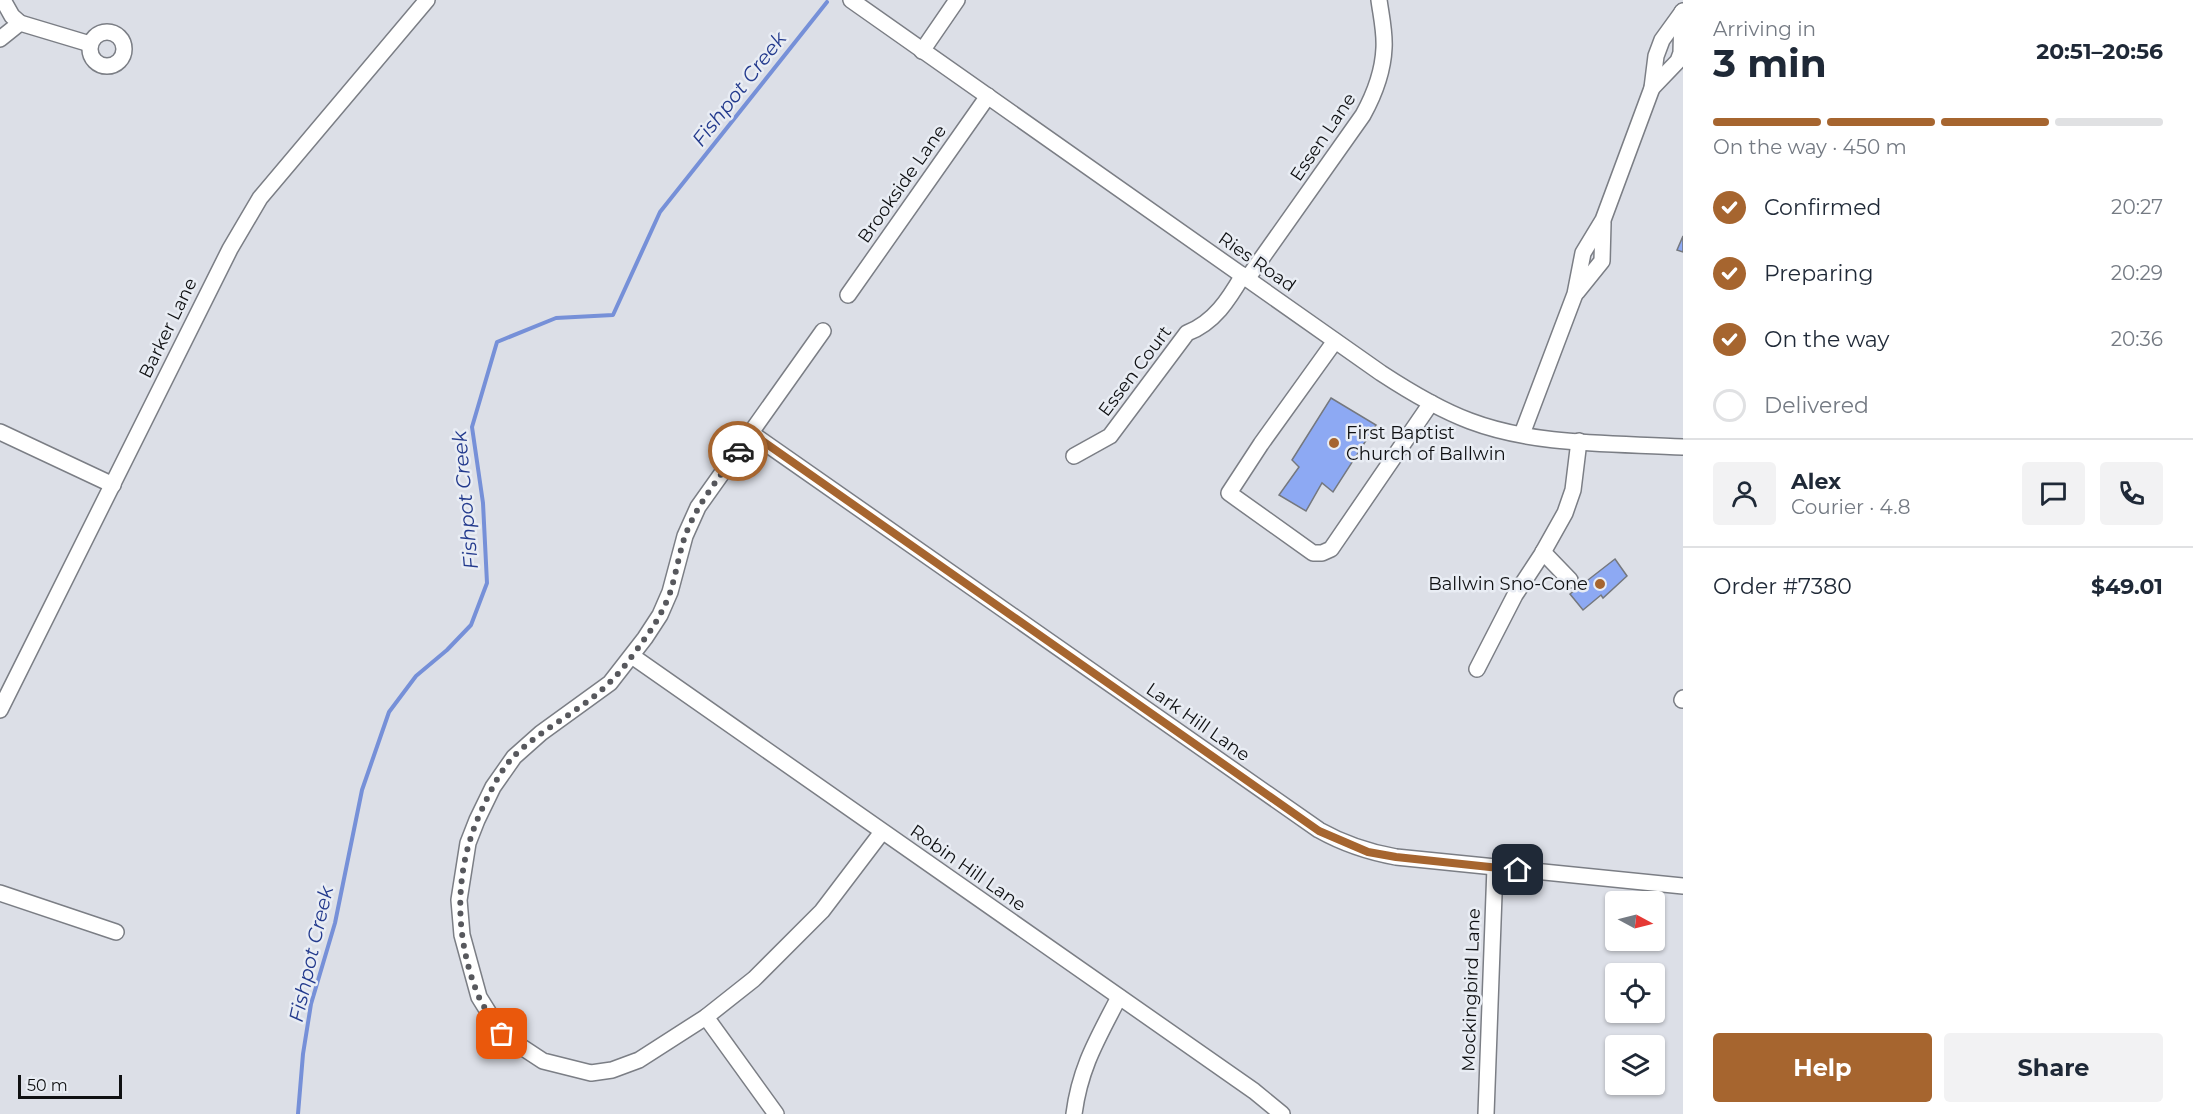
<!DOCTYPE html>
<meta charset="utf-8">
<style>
body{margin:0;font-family:Montserrat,sans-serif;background:#f2f2f3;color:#1f2937;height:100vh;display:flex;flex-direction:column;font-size:22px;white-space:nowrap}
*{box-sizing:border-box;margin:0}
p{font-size:20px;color:#747a83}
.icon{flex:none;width:33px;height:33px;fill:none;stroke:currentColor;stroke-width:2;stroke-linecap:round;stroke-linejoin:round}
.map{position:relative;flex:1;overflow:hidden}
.drawer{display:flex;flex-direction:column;background:#fff;width:510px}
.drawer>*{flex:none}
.needle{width:39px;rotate:97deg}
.fabs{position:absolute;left:1605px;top:891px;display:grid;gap:12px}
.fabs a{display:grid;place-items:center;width:60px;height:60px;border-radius:6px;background:#fff;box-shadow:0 2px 4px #0004;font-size:30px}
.scale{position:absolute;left:18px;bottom:15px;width:104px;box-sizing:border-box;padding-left:6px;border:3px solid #0f1012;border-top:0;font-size:16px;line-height:21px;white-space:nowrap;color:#0f1012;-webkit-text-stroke:4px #e9edf4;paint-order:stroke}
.pin{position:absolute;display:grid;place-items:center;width:51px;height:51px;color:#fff;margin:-26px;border-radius:12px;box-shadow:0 3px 9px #0006}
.courier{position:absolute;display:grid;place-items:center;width:60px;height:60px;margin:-30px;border:4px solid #a6652f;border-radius:50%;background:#fff;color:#222;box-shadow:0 2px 8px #0007}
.overview em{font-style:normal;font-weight:700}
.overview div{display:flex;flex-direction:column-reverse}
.overview{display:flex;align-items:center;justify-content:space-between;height:102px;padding:0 30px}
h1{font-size:39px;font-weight:700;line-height:45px}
.bar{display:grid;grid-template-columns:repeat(4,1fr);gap:9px 6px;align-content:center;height:72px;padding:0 30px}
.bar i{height:8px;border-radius:4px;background:#e0e1e3}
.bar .selected{background:#a6652f}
.bar p{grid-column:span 4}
.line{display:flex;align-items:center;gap:15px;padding:0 30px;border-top:2px solid #e0e1e3}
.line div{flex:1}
.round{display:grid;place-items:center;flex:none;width:63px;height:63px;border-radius:6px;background:#f2f2f3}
ol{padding:0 30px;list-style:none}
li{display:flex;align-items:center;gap:18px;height:66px}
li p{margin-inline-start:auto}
li .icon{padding:6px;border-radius:50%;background:#a6652f;color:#fff;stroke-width:4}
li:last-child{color:#747a83}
li i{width:33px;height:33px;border:3px solid #e0e1e3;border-radius:50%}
.primary-button{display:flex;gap:12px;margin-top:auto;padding:12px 30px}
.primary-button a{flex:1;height:69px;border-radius:6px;background:#a6652f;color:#fff;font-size:24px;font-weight:700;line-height:69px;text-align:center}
.primary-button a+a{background:#f2f2f3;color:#1f2937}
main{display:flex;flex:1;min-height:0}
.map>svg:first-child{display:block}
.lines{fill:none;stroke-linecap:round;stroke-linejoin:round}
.stream{stroke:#7690d8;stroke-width:4}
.building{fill:#8da9f3;stroke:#75787e;stroke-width:1.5}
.minor-casing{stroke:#7b7e85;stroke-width:18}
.minor{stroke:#fff;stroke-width:15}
.done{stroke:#57585d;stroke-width:6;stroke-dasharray:0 10.8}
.route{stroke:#a6652f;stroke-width:8}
.poi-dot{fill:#a6652f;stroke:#e9edf4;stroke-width:2}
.labels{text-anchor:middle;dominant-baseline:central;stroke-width:5;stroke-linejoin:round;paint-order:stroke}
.street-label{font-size:18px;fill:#0f1012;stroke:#e9edf4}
.poi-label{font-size:18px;fill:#0f1012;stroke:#e9edf4;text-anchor:start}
.water-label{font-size:20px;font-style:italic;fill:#233a8d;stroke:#e9edf4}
</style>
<main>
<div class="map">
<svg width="1683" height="1114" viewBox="0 0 1683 1114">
<rect width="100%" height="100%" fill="#dcdfe7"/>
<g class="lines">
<polyline class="stream" points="298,1114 303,1054 311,1004 335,923 362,790 389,712 416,676 447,650 471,625 487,583 483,503 472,427 497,342 556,318 613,315 660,212 827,2"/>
</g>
<g class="building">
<polygon points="1683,236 1683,252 1677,250"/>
<polygon points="1331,398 1376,425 1333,492 1322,483 1306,511 1279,495 1299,467 1292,460"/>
<polygon points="1615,559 1627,576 1603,598 1601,595 1583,610 1570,594"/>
</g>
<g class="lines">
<defs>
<g id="minor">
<polyline points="3,0 12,16 20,23 90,44"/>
<path d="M851,0L1381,373C1410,392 1438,409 1470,421C1536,446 1613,443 1683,447"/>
<circle cx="107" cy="49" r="17"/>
<polyline points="0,39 20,23"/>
<polyline points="922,51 957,0"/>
<polyline points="1652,88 1678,61 1681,53 1682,12"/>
<path d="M1247,279L1363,115C1374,95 1383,72 1384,48C1385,32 1381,15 1379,0"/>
<polyline points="1577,292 1602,261 1603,223"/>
<polyline points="848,295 988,96"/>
<polyline points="823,331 698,507 685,536 670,592 660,615 645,638 610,683 541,733 514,757 493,787 477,820 468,843 459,900 462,935 479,997 502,1034 543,1061 591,1073 612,1070 639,1060 706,1017 754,979 822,911 882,832"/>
<polyline points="1335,341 1261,444 1229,493 1313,553 1322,553 1331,549 1431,403"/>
<polyline points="0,432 113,485"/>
<path d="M751,433L1319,830C1344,844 1368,852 1396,857L1683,886"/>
<polyline points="1522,434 1575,294 1583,253 1603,220 1652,88 1656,56 1662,40 1683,11"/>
<path d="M1074,456L1110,436L1187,333C1214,323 1229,299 1243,275"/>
<polyline points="1543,552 1570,580"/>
<polyline points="632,656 1254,1091 1282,1114"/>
<polyline points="1477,669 1515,595 1542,554 1565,513 1573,490 1579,441"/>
<polyline points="1682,700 1683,698"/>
<polyline points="0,710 230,249 260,198 427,0"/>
<polyline points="0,893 116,932"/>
<polyline points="706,1017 776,1114"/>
<path d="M1074,1114C1080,1067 1098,1038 1119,997"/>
<polyline points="1486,1114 1495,867"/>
</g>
</defs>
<use href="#minor" class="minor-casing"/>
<use href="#minor" class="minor"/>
</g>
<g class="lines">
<path class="done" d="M502,1034C494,1021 484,1009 478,995C453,933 454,865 484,805C492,788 502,768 515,755C544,727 581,711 609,683C623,670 635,652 646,637C656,623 664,609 670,593C676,574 679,554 685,536C697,504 719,478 738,451"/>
<polyline class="route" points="738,451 751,433 1319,831 1368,852 1396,857 1518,870"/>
</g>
<g class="poi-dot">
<circle cx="1334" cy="443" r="6"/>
<circle cx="1600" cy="584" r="6"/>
</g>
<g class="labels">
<g class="street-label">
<text transform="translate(1323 137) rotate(-56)">Essen Lane</text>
<text transform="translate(902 184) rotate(-55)">Brookside Lane</text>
<text transform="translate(1257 262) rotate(35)">Ries Road</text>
<text transform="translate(168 328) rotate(-64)">Barker Lane</text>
<text transform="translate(1135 371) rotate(-53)">Essen Court</text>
<text transform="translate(1198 722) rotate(35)">Lark Hill Lane</text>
<text transform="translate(968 868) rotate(35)">Robin Hill Lane</text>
<text transform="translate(1471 990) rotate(-88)">Mockingbird Lane</text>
</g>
<g class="poi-label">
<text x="1346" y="433">First Baptist<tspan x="1346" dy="21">Church of Ballwin</tspan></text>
<text x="1588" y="584" text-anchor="end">Ballwin Sno-Cone</text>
</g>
<g class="water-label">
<text transform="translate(739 89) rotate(-52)">Fishpot Creek</text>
<text transform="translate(465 500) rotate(-95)">Fishpot Creek</text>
<text transform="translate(311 954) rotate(-77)">Fishpot Creek</text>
</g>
</g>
</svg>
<div class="fabs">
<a><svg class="needle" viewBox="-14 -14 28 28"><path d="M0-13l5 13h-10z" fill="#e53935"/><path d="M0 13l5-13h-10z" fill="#747a83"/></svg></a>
<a><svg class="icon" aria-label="locate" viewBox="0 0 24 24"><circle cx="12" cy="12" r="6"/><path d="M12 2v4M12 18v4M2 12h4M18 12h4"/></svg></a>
<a><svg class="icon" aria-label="layers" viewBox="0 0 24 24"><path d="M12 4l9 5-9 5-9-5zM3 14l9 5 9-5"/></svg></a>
</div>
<div class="scale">50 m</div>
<div class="pin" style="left:502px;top:1034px;background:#ea580c"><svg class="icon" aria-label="bag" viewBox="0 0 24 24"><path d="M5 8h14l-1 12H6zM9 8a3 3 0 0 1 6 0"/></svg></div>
<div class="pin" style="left:1518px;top:870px;background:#1f2937"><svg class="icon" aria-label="home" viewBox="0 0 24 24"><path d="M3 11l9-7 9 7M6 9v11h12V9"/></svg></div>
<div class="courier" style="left:738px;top:451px"><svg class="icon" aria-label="car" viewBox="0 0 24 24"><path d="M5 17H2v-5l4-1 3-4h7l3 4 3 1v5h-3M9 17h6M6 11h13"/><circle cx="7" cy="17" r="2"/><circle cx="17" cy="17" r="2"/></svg></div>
</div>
<section class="drawer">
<div class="overview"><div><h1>3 min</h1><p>Arriving in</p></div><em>20:51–20:56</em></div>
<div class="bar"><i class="selected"></i><i class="selected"></i><i class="selected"></i><i></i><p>On the way · 450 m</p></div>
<ol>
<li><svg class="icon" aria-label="check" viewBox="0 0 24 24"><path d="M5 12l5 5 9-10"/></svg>Confirmed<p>20:27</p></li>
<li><svg class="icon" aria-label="check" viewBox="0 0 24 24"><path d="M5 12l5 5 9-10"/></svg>Preparing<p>20:29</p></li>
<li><svg class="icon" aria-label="check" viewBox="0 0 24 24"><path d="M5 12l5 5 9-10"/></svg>On the way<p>20:36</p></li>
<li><i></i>Delivered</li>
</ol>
<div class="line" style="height:108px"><a class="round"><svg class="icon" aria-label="person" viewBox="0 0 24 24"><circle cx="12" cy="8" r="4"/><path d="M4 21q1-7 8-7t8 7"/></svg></a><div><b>Alex</b><p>Courier · 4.8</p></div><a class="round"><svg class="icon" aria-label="chat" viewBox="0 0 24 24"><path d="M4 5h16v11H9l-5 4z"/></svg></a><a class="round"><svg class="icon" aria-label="phone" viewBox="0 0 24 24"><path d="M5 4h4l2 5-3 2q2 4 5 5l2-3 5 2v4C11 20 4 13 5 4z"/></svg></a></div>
<div class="line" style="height:78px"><div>Order #7380</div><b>$49.01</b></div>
<div class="primary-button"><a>Help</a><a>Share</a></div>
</section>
</main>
